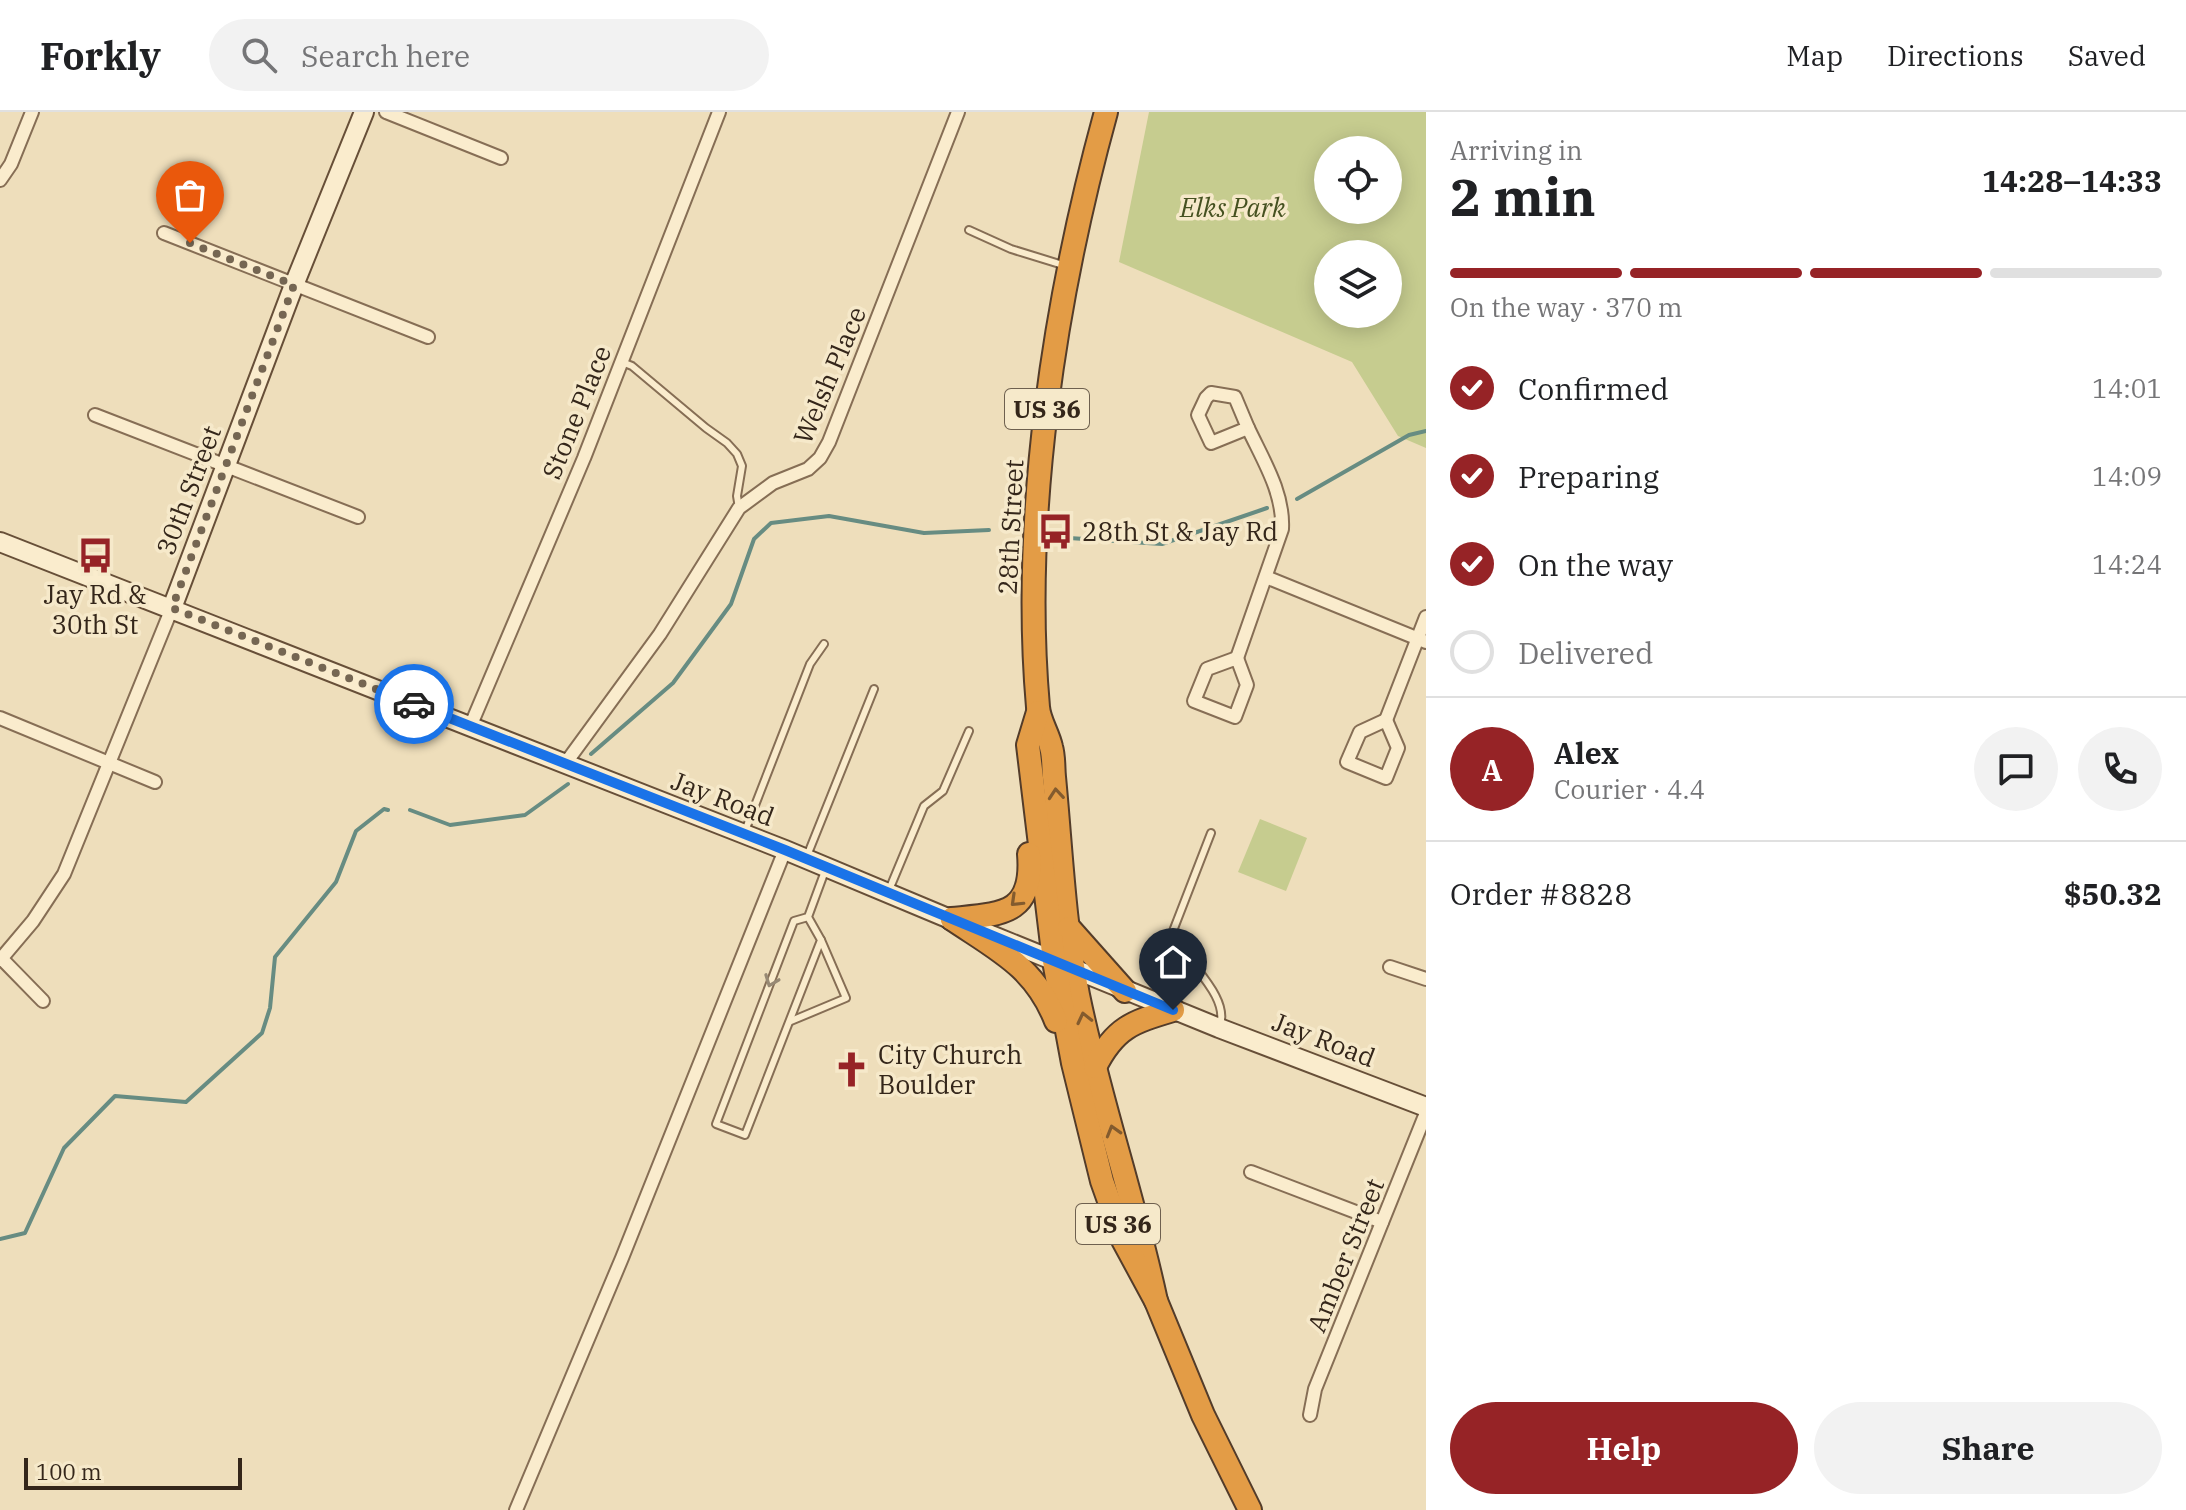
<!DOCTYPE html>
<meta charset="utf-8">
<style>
body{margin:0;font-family:"IBM Plex Serif",serif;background:#f2f2f2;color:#202124;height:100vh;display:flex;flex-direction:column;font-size:30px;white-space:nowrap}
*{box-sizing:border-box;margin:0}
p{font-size:26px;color:#757577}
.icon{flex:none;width:44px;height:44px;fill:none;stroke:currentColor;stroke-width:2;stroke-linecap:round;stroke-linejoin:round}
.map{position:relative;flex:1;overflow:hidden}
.details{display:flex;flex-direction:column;background:#fff;width:760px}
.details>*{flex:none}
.fabs{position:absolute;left:1314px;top:24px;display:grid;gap:16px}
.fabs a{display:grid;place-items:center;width:88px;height:88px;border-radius:50%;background:#fff;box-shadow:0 4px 20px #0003;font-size:40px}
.scale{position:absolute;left:24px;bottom:20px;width:218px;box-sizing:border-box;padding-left:8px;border:4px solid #34261a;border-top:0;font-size:22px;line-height:28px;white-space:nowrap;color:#34261a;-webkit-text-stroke:6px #f6e9ca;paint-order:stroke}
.pin{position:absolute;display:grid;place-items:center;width:68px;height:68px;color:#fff;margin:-82px -34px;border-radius:50% 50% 50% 0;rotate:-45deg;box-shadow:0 0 8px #0007}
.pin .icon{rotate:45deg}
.courier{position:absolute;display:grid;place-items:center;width:80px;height:80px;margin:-40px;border:6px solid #1a73e8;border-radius:50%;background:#fff;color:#222;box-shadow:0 2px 10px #0007}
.overview em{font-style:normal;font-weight:700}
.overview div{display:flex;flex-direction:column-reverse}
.overview{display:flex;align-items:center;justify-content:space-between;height:136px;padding:0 24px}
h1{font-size:52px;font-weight:700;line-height:60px}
.bar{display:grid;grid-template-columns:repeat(4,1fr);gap:12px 8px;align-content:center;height:96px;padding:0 24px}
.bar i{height:10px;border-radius:6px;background:#e0e0e0}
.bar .selected{background:#962326}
.bar p{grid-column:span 4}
.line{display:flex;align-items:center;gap:20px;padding:0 24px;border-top:2px solid #e0e0e0}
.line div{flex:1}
.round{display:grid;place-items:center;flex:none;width:84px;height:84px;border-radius:42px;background:#f2f2f2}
ol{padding:0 24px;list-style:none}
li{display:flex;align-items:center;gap:24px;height:88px}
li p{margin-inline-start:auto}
li .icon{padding:8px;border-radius:50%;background:#962326;color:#fff;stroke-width:4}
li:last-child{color:#757577}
li i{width:44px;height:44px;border:4px solid #e0e0e0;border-radius:50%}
.cta{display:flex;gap:16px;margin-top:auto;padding:16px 24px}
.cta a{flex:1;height:92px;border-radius:48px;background:#962326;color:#fff;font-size:32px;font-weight:700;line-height:92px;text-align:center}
.cta a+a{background:#f2f2f2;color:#202124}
header{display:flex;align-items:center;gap:48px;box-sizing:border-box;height:112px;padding:0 40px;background:#fff;border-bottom:2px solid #e0e0e0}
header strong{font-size:38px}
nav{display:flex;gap:44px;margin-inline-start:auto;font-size:28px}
.search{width:560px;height:72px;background:#f2f2f2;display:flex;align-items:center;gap:20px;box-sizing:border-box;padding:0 28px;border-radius:44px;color:#757577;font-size:30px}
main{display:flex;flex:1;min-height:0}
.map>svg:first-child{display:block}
.green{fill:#c6cc8f;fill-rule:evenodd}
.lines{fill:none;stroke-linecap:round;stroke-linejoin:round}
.stream{stroke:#678c82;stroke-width:4}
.lane-casing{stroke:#866e55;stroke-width:10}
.street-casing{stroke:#866e55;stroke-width:16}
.secondary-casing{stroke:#674f38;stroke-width:22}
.highway-casing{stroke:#533c2a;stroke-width:26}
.lane{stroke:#faeccd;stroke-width:6}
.street{stroke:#faeccd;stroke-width:12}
.secondary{stroke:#faeccd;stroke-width:18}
.highway{stroke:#e39c46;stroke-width:22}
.oneway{stroke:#835b2e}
.oneway2{stroke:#978974}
.done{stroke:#756652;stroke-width:8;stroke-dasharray:0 14.4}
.route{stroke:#1a73e8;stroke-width:10}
.labels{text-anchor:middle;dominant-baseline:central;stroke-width:7;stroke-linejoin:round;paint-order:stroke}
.shield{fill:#f6e9ca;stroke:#6e604f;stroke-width:2}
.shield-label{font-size:24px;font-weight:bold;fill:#34261a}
.park-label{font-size:26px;font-style:italic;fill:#455120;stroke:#f6e9ca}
.street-label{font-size:26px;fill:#34261a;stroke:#f6e9ca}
.poi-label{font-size:26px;fill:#34261a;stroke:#f6e9ca;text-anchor:start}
</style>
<header>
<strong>Forkly</strong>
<div class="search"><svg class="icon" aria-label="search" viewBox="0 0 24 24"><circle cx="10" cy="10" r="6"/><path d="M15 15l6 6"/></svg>Search here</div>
<nav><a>Map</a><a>Directions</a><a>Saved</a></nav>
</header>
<main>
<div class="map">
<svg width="1426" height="1398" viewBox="0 0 1426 1398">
<rect width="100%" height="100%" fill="#eedebb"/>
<g class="green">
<path d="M1149,0H1426V336L1398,324L1352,250L1119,150ZM1328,38H1388V98H1328ZM1328,142H1388V202H1328Z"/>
<polygon points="1260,707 1307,726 1286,779 1238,760"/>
</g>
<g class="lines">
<g class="stream">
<polyline points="1297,387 1409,323 1426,319"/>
<polyline points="1069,426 1162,432 1267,396"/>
<polyline points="591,642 673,571 731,492 754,427 771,411 829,404 924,421 989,418"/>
<polyline points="410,698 450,713 525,703 568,672"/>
<polyline points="0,1127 25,1121 64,1036 115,984 186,990 262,921 270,896 275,845 336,770 356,719 384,697 388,698"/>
</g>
<defs>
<g id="lane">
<polyline points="969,118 1011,137 1066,154"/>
<polyline points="622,250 632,254 706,316 727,331 737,342 742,354 737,384 739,396"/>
<polyline points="745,719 810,552 824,532"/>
<path d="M1211,721L1173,819C1181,847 1230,882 1220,913"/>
<polyline points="807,744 874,577"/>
<polyline points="889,778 924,694 943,679 969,619"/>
<polyline points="808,805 794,809 716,1012 745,1023 821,828 808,805 825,759"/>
<polyline points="791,909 846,886 821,828"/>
</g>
<g id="street">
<polyline points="386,0 501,46"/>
<polyline points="0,68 11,52 32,0"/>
<polyline points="164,121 428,225"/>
<polygon points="1211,281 1235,285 1248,316 1211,331 1198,303 1206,286"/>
<polyline points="95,303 358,405"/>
<polyline points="1266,465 1426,530"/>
<path d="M1237,546L1282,417C1284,381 1263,348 1248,316"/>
<polygon points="1237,546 1247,573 1235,605 1194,589 1207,557"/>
<polyline points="0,606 155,670"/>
<polygon points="1386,608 1398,636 1386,666 1347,650 1360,620"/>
<polyline points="1386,608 1426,505"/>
<polyline points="470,615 584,346 719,0"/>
<polyline points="565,652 660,522 739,396 773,371 808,357 820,346 829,330 958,0"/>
<polyline points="2,847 43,889"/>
<polyline points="0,848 33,809 64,762 172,496"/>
<polyline points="1390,855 1426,867"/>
<polyline points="1251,1060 1382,1110"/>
<polyline points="1310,1303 1315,1277 1426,1001"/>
<polyline points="516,1398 622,1146 785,738"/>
</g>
<g id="secondary">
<polyline points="0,430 785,738 962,812"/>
<polyline points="172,496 294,173 364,0"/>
<polyline points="986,821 1219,916 1426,995"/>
</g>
<g id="highway">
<path d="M1106,0C1055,185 1021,403 1038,595C1039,609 1048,621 1051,635C1054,645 1053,656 1054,665C1061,738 1064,811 1078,883C1099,986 1134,1086 1156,1189"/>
<polyline points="1038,600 1028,633 1054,849 1073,951 1102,1069 1123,1128 1156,1189 1203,1303 1250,1398"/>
<path d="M952,807C1002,802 1034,803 1029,742"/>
<path d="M952,807C998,838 1035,855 1056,909"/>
<polyline points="1069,816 1125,879"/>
<path d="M1095,955C1115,915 1133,910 1173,898"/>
</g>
</defs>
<use href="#lane" class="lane-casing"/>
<use href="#street" class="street-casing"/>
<use href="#secondary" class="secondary-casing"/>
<use href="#highway" class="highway-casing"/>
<use href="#lane" class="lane"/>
<use href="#street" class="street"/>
<use href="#secondary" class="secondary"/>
<use href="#highway" class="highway"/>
</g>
<defs><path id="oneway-chevron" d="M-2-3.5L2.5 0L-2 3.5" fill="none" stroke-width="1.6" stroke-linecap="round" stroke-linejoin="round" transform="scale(2)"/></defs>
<g class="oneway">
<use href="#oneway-chevron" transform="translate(1056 682) rotate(-95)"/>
<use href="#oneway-chevron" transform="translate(1016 789) rotate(136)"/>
<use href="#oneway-chevron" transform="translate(1084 906) rotate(-103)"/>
<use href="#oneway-chevron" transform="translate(1113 1019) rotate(-106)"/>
</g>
<use class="oneway2" href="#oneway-chevron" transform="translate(771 869) rotate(111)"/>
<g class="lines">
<polyline class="done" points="190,131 294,173 172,496 414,592"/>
<polyline class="route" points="414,592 785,738 1173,898"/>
</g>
<defs>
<symbol id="bus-bare" viewBox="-9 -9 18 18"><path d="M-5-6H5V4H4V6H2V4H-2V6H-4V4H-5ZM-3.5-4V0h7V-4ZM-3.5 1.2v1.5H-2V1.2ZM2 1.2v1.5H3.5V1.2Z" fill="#962326" stroke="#f6e9ca" stroke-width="2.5" paint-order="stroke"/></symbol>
<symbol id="church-bare" viewBox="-9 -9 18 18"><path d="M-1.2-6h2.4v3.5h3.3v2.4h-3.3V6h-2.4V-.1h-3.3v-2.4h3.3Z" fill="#962326" stroke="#f6e9ca" stroke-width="2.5" paint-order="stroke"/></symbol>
</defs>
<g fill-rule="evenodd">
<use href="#bus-bare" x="1030" y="394" width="51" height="51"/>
<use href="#bus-bare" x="70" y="418" width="51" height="51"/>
<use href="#church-bare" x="826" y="932" width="51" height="51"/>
</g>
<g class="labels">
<g class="shield">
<rect x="1005" y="277" width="84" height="40" rx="6"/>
<rect x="1076" y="1092" width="84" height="40" rx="6"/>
</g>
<g class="shield-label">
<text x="1047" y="297">US 36</text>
<text x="1118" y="1112">US 36</text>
</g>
<g class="park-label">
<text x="1233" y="95">Elks Park</text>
</g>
<g class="street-label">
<text transform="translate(829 263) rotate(-67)">Welsh Place</text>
<text transform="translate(576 300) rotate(-68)">Stone Place</text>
<text transform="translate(188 378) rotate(-69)">30th Street</text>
<text transform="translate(1010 415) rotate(-87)">28th Street</text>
<text transform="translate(723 686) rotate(21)">Jay Road</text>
<text transform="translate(1324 927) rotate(21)">Jay Road</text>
<text transform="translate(1345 1143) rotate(-68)">Amber Street</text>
</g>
<g class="poi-label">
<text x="1082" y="419">28th St &amp; Jay Rd</text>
<text x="95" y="482" text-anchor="middle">Jay Rd &amp;<tspan x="95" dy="30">30th St</tspan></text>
<text x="878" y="942">City Church<tspan x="878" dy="30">Boulder</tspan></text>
</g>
</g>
</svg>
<div class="fabs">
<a><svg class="icon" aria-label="locate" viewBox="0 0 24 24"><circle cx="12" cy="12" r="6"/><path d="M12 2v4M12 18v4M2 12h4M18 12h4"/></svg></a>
<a><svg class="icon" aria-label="layers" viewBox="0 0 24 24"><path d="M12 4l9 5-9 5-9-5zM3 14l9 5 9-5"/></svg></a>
</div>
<div class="scale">100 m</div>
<div class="pin" style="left:190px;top:131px;background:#ea580c"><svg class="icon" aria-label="bag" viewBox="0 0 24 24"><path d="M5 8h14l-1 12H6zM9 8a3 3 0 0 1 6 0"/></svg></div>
<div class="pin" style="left:1173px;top:898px;background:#1f2937"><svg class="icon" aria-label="home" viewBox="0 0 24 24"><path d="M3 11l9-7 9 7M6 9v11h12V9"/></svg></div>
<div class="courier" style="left:414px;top:592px"><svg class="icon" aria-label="car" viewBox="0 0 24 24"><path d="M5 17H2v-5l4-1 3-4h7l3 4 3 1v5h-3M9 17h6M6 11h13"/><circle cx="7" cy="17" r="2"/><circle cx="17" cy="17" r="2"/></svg></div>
</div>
<section class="details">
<div class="overview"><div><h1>2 min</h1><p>Arriving in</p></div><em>14:28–14:33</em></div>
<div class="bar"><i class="selected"></i><i class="selected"></i><i class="selected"></i><i></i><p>On the way · 370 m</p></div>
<ol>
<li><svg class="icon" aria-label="check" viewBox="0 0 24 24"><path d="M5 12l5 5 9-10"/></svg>Confirmed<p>14:01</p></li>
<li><svg class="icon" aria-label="check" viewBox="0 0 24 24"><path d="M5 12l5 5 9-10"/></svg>Preparing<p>14:09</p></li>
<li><svg class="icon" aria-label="check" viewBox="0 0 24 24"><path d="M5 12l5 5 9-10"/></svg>On the way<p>14:24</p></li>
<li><i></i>Delivered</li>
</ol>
<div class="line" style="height:144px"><b class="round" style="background:#962326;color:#fff">A</b><div><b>Alex</b><p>Courier · 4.4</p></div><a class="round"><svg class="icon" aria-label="chat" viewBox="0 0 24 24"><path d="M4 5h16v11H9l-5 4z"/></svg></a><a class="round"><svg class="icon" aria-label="phone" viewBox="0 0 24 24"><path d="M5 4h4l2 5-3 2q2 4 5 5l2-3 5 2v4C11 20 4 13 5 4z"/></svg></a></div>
<div class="line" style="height:104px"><div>Order #8828</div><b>$50.32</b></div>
<div class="cta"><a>Help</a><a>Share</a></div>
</section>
</main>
